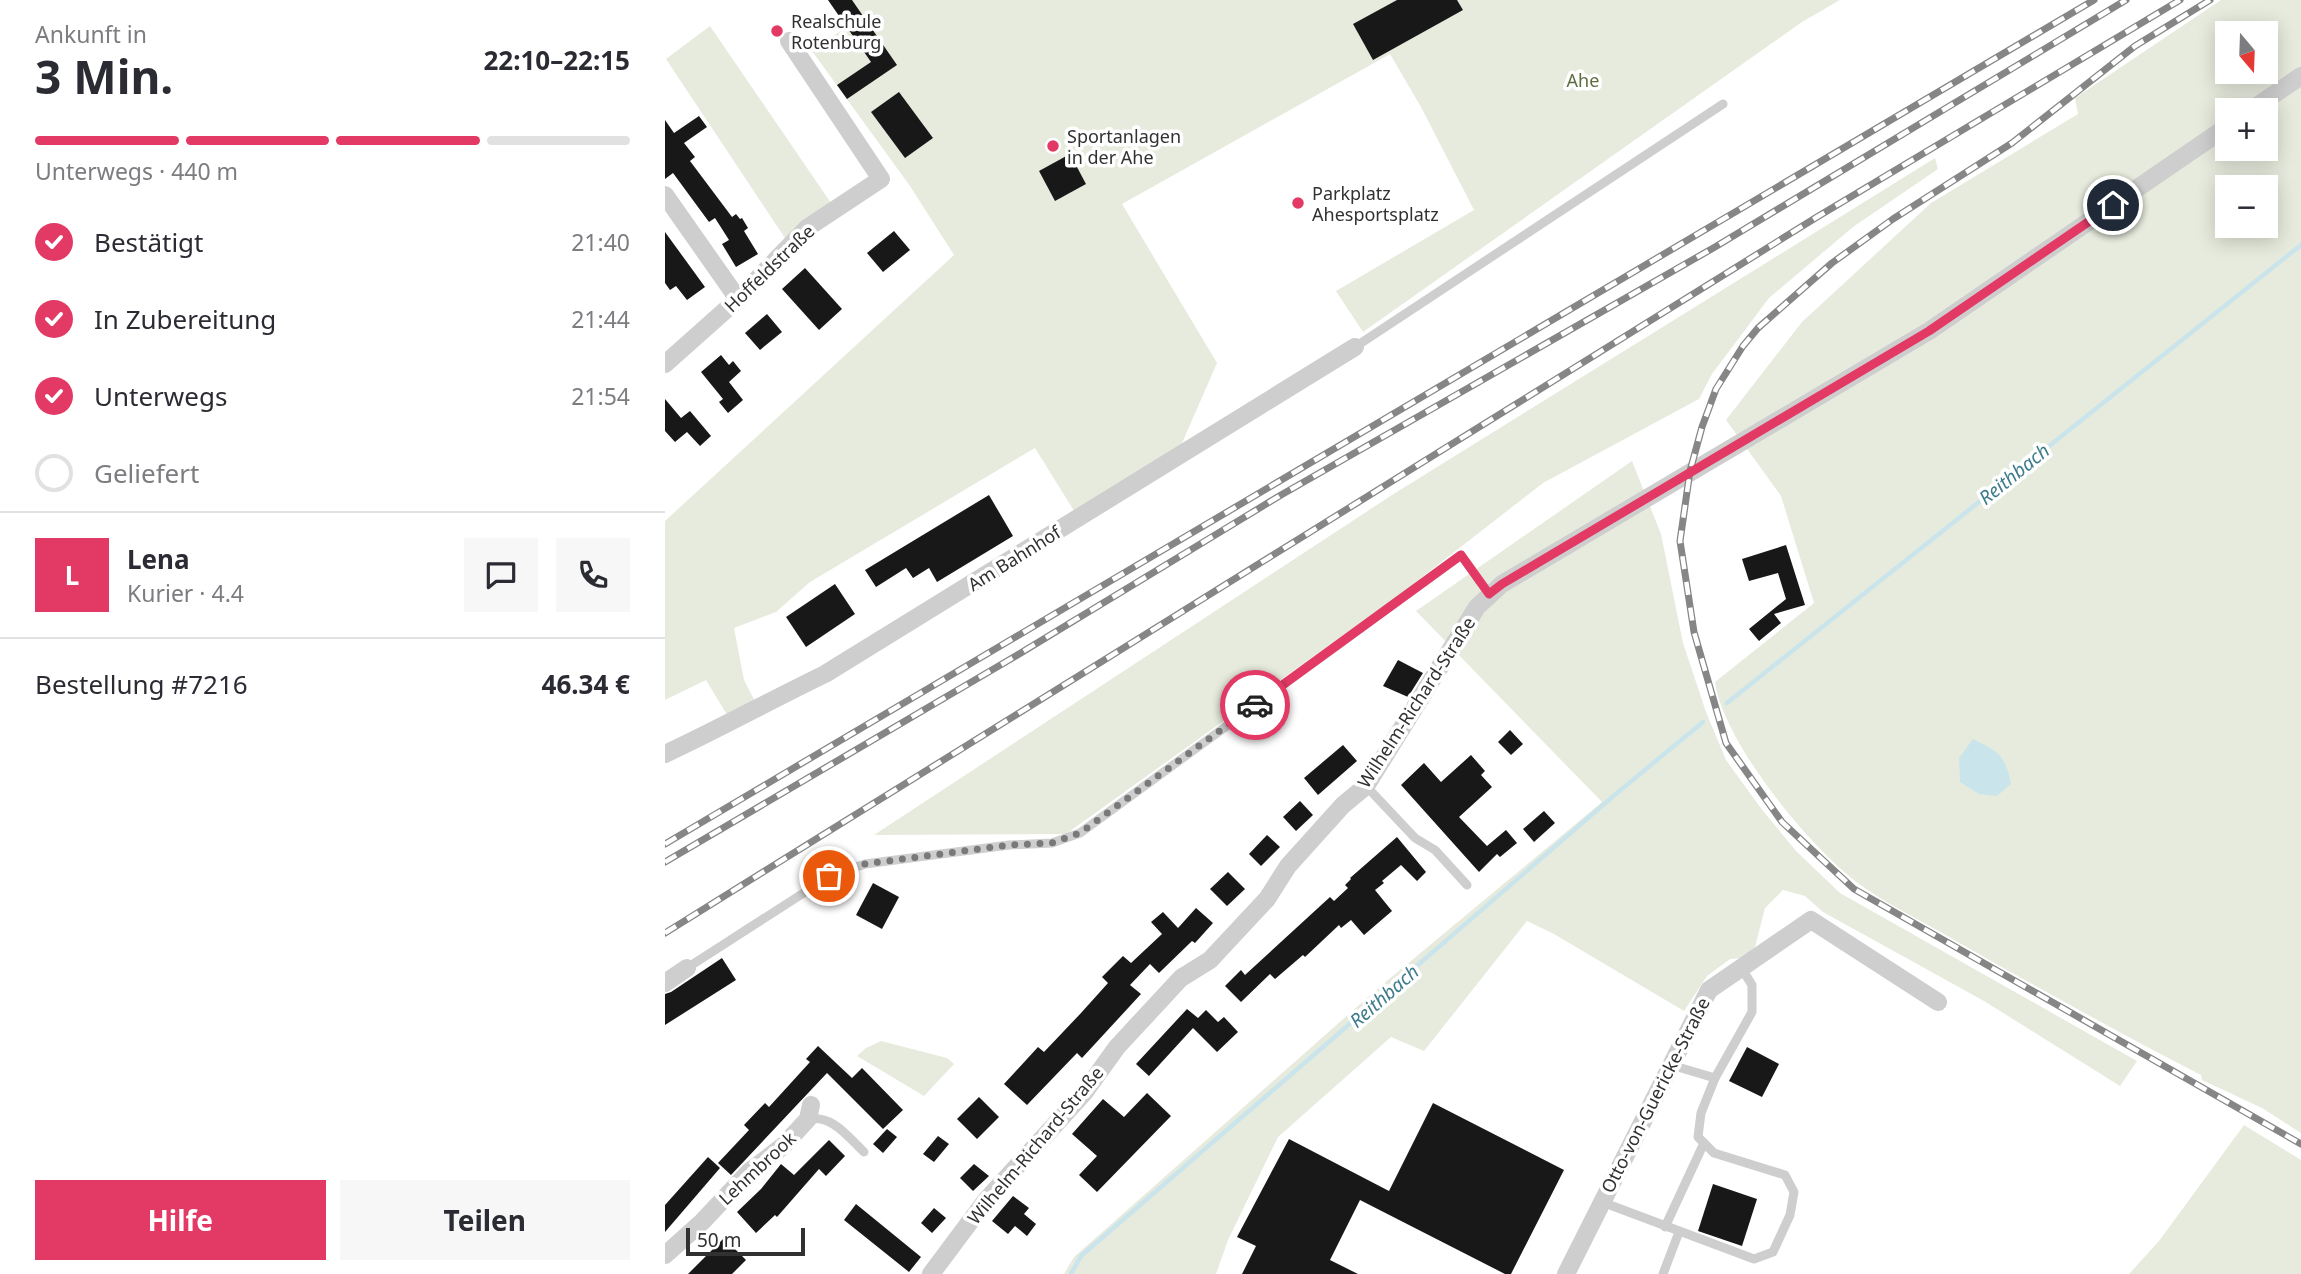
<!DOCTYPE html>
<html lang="de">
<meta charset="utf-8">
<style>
body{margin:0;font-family:"Noto Sans",sans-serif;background:#f7f7f7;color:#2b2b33;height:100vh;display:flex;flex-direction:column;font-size:26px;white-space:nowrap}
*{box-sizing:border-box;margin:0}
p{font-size:23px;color:#7c7c81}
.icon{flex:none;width:38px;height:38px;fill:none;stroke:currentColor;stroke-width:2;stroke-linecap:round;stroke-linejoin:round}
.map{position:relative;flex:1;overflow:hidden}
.side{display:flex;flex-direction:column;background:#fff;width:665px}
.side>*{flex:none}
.needle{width:46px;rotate:161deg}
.controls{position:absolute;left:1550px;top:21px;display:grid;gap:14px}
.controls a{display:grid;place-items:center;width:63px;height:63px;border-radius:0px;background:#fff;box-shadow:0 4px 18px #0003;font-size:35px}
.scale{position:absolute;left:21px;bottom:18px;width:119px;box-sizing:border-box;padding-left:7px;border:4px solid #313131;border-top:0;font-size:19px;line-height:24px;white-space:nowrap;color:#313131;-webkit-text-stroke:5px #fff;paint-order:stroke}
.pin{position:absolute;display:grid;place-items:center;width:60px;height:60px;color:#fff;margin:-30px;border:4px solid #fff;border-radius:50%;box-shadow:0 2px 7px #0007}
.courier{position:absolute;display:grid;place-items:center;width:70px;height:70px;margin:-35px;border:5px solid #e23a65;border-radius:50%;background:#fff;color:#222;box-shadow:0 2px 9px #0007}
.overview em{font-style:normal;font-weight:700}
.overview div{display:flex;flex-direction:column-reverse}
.overview{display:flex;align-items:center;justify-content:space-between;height:119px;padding:0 35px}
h1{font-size:46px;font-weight:700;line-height:52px}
.bar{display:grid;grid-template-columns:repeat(4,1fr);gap:10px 7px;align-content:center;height:84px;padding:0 35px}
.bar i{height:9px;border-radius:5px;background:#e1e1e2}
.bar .current{background:#e23a65}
.bar p{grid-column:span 4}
.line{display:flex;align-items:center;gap:18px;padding:0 35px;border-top:2px solid #e1e1e2}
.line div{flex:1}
.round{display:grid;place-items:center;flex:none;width:74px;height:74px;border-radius:0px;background:#f7f7f7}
ol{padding:0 35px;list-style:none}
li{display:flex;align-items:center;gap:21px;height:77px}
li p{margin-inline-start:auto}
li .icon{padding:7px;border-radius:50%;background:#e23a65;color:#fff;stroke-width:4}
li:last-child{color:#7c7c81}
li i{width:38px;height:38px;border:4px solid #e1e1e2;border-radius:50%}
.primary-button{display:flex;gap:14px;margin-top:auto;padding:14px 35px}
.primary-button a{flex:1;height:80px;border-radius:0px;background:#e23a65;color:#fff;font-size:28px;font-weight:700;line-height:80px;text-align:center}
.primary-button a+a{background:#f7f7f7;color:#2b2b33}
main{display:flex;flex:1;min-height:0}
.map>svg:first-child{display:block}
.green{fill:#e7ebdd;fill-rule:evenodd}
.water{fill:#cae4eb}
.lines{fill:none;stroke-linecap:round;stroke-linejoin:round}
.stream{stroke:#cae4eb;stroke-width:4.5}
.building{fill:#181818}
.service{stroke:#cecece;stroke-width:9}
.minor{stroke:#cecece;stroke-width:18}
.rail-casing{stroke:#868686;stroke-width:7}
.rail{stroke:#fff;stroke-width:4.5;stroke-dasharray:13;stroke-linecap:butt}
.done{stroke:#797979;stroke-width:7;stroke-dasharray:0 12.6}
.route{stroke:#e23a65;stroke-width:9}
.poi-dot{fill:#e23a65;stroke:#fff;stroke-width:2.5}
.labels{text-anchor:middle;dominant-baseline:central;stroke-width:7;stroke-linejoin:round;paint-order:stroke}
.poi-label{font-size:18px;fill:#313131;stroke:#fff;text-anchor:start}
.park-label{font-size:18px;fill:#5d6d3f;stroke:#fff}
.street-label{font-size:18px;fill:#313131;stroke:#fff}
.water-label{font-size:19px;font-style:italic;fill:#3e7c8c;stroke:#fff}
</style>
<main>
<section class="side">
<div class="overview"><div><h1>3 Min.</h1><p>Ankunft in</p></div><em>22:10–22:15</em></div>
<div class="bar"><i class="current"></i><i class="current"></i><i class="current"></i><i></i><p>Unterwegs · 440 m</p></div>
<ol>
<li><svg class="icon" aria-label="check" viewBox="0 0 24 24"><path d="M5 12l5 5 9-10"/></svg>Bestätigt<p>21:40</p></li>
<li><svg class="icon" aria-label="check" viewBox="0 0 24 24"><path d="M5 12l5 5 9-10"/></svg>In Zubereitung<p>21:44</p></li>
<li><svg class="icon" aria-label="check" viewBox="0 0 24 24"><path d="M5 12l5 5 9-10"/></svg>Unterwegs<p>21:54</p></li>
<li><i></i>Geliefert</li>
</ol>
<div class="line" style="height:126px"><b class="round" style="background:#e23a65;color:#fff">L</b><div><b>Lena</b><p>Kurier · 4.4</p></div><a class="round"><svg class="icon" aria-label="chat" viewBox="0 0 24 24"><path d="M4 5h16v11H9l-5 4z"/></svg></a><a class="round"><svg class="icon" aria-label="phone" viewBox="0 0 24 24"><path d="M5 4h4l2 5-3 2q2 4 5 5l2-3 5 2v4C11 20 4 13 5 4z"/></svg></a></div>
<div class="line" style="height:91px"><div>Bestellung #7216</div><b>46.34 €</b></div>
<div class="primary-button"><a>Hilfe</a><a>Teilen</a></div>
</section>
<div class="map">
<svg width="1636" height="1274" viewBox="0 0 1636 1274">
<rect width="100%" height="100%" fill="#fff"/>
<g class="green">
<polygon points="163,0 1175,0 1137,22 698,332 671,291 809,210 756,107 725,54 457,204 552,363 514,450 411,514 370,448 145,582 111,612 69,628 79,680 93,707 67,723 41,680 0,700 0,521 289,255 245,186 147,51 181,27"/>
<path d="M1556,0H1636V1133L1597,1108L1537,1080L1536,1075C1456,1034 1377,990 1298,945C1265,925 1228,908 1197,886C1147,851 1058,742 1050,682L1149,603L1116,496L1061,420L1137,322L1266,203L1413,114L1410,98ZM1563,33H1601V72H1563ZM1563,110H1601V149H1563ZM1563,187H1601V226H1563Z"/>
<polygon points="45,26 166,203 120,238 1,59"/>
<polygon points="1270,158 1273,169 1188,227 1104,298 1047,374 1034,399 878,483 734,595 401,834 209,835 727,495"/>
<polygon points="967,461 996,534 1018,643 1041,712 1061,760 1095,807 1131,851 1175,893 1472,1061 1455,1086 1319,1001 1158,912 1140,896 1118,890 1100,908 1090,947 1079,958 1065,959 1042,976 1019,1011 889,934 862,921 759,1051 726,1037 613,1137 563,1240 551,1274 399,1274 409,1257 711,990 937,802 751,611"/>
<polygon points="216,1041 282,1058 289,1064 259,1096 192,1056 201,1048"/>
<polygon points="1579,1125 1636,1160 1636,1274 1464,1274 1494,1241"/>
</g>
<path class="water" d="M1308,739C1334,752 1340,755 1346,784L1332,796L1314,794L1295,782L1294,758Z"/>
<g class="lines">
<g class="stream">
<polyline points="1062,703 1636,245"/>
<polyline points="406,1274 416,1256 952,793 1038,722"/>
</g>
</g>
<g class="building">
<polygon points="163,0 187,0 232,65 182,99 172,85 206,62"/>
<polygon points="732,0 792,0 798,10 708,60 688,24"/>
<polygon points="234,92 268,138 240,158 206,112"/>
<polygon points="34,116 42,127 19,143 30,157 25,161 67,217 71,214 75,219 77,218 83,228 79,231 93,254 71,267 57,244 64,240 50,218 44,222 8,173 0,179 0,120 9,133"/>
<polygon points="405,154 421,184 390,201 374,171"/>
<polygon points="229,231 245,250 218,272 202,253"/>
<polygon points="0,232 40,287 22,300 11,286 5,290 0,283"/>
<polygon points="140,268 177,309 154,330 117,289"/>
<polygon points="102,314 117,332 95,350 80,333"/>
<polygon points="56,355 64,365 68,361 76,371 64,382 78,400 63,413 54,402 58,399 36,372"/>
<polygon points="0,399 16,418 25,411 46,436 35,446 22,432 10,442 0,431"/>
<polygon points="324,495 348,536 272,582 264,568 248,578 241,568 211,587 200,570"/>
<polygon points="1121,545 1140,605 1109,614 1116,623 1094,641 1084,629 1121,599 1113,573 1084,581 1077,559"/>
<polygon points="170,584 190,614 141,647 121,617"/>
<polygon points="733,660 758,673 743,697 718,686"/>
<polygon points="845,730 858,744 846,755 833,742"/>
<polygon points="678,745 692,761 653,795 639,778"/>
<polygon points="806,755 820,771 816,775 827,787 794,817 822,846 841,830 852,843 835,857 832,854 814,872 736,785 759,763 776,782"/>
<polygon points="635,801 648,815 631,831 618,817"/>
<polygon points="879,811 890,823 869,842 858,829"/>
<polygon points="602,835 615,847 596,866 584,854"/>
<polygon points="732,837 761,872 752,881 736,865 717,881 719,883 710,890 727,911 699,935 686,920 676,928 674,925 640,957 638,955 610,979 605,974 576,1002 560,986 576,970 580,975 665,897 669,901 683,888 680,885 686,879 685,878"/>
<polygon points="563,872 580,889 562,906 545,889"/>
<polygon points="208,883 234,897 217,929 191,915"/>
<polygon points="531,908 548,923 530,943 527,941 494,973 485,964 465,985 476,994 417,1058 412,1053 362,1105 339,1084 373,1047 379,1052 416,1013 443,983 437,977 458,956 466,963 497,934 486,922 498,912 513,928"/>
<polygon points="57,958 71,980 0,1025 0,994 6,992"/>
<polygon points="522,1009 533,1018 541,1010 553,1022 559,1017 573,1032 552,1052 528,1028 484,1076 471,1064"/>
<polygon points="153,1046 187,1078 197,1068 238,1110 218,1129 162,1073 66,1175 53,1163 84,1130 79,1125 100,1103 104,1107 145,1062 141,1059"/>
<polygon points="1082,1047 1114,1064 1097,1097 1064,1081"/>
<polygon points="482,1093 506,1116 432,1192 414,1175 432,1156 407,1134 438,1099 459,1117"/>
<polygon points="314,1097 334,1117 312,1139 292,1119"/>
<polygon points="768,1103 899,1170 846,1274 840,1274 695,1200 665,1260 693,1274 577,1274 591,1246 572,1237 624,1139 724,1191"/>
<polygon points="222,1129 232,1137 218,1153 208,1144"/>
<polygon points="273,1136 284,1144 269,1162 258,1154"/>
<polygon points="164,1140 180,1156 161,1176 154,1169 112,1217 110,1215 91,1233 72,1212 96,1189 116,1164 129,1175"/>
<polygon points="43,1157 55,1168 0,1232 0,1205"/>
<polygon points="309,1164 324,1176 308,1191 295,1178"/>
<polygon points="1048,1184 1092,1199 1077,1246 1033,1231"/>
<polygon points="348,1196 364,1208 359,1214 371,1224 362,1236 350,1226 343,1234 327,1221"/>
<polygon points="191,1204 256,1257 244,1272 179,1220"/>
<polygon points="269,1208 281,1218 267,1233 256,1223"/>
<polygon points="59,1238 81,1260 67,1274 23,1274"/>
</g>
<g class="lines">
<g class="service">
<polyline points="690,347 1058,104"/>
<polyline points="701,786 750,838 770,850 802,885"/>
<polyline points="22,968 165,876 200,864 344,845 387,843 415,833 796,555 824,594"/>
<polyline points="1050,1078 1087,1012 1087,985 1077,969"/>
<path d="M143,1119C168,1115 182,1136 199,1152"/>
<polyline points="937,1202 1089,1259 1108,1252 1125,1215 1129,1192 1120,1175 1049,1153 1033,1137 1036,1113 1050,1078 1006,1065"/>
<polyline points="1000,1227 1039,1143"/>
<polyline points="998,1274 1014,1232"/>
</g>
<g class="minor">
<polyline points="1586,110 1636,76"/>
<polyline points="0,195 73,299"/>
<polyline points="0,364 73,299 142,228 216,179 124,41"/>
<path d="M0,754C54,729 106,700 160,674L690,347"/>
<polyline points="0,983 22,968"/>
<polyline points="0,1255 37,1222 84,1172 118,1146 143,1119 146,1105"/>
<polyline points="266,1274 322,1199 419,1093 452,1047 516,978 545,960 602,899 623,866 678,805 701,786 812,607 837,584 1264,331 1563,126"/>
<polyline points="901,1274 1044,990 1146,920 1273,1002"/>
</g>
<defs>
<g id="rail">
<polyline points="1545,0 1470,46 1347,143 1228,219 1167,263 1093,328 1078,346 1051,389 1037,427 1025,471 1015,541 1029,632 1061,743 1117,822 1189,889 1636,1144"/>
<polyline points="0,844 1429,0"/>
<polyline points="0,862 349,657 616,495 1050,247 1461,0"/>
<polyline points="0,933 1152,217 1515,0"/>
</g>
</defs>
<use href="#rail" class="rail-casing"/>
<use href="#rail" class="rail"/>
</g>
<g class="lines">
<polyline class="done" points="164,876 200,864 344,845 387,843 415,833 590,705"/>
<polyline class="route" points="590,705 796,555 824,594 837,584 1264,331 1448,205"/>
</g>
<g class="poi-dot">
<circle cx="112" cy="31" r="7"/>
<circle cx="388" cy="146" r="7"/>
<circle cx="633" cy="203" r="7"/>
</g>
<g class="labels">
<g class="poi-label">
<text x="126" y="21">Realschule<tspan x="126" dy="21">Rotenburg</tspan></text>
<text x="402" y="136">Sportanlagen<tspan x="402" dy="21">in der Ahe</tspan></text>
<text x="647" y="193">Parkplatz<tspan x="647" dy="21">Ahesportsplatz</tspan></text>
</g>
<g class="park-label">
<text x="918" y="80">Ahe</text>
</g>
<g class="street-label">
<text transform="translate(104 268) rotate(-44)">Hoffeldstraße</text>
<text transform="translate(349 558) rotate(-32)">Am Bahnhof</text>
<text transform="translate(751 702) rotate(-57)">Wilhelm-Richard-Straße</text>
<text transform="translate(990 1095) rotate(-63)">Otto-von-Guericke-Straße</text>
<text transform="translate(370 1145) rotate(-50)">Wilhelm-Richard-Straße</text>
<text transform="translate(92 1168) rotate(-43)">Lehmbrook</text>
</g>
<g class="water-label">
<text transform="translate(1349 474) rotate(-39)">Reithbach</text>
<text transform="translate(719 996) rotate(-41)">Reithbach</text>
</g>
</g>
</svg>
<div class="controls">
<a><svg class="needle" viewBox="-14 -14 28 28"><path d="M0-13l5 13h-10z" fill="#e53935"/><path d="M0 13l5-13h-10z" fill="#7c7c81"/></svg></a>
<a>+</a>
<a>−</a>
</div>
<div class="scale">50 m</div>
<div class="pin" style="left:164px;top:876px;background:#ea580c"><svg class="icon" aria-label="bag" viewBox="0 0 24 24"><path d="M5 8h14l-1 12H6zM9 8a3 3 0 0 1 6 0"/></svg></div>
<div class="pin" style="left:1448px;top:205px;background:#1f2937"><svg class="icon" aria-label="home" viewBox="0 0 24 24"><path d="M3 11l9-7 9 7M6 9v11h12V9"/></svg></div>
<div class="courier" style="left:590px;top:705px"><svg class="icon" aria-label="car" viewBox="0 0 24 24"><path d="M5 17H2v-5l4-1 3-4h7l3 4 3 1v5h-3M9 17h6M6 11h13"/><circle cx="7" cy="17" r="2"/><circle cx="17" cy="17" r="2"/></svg></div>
</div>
</main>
